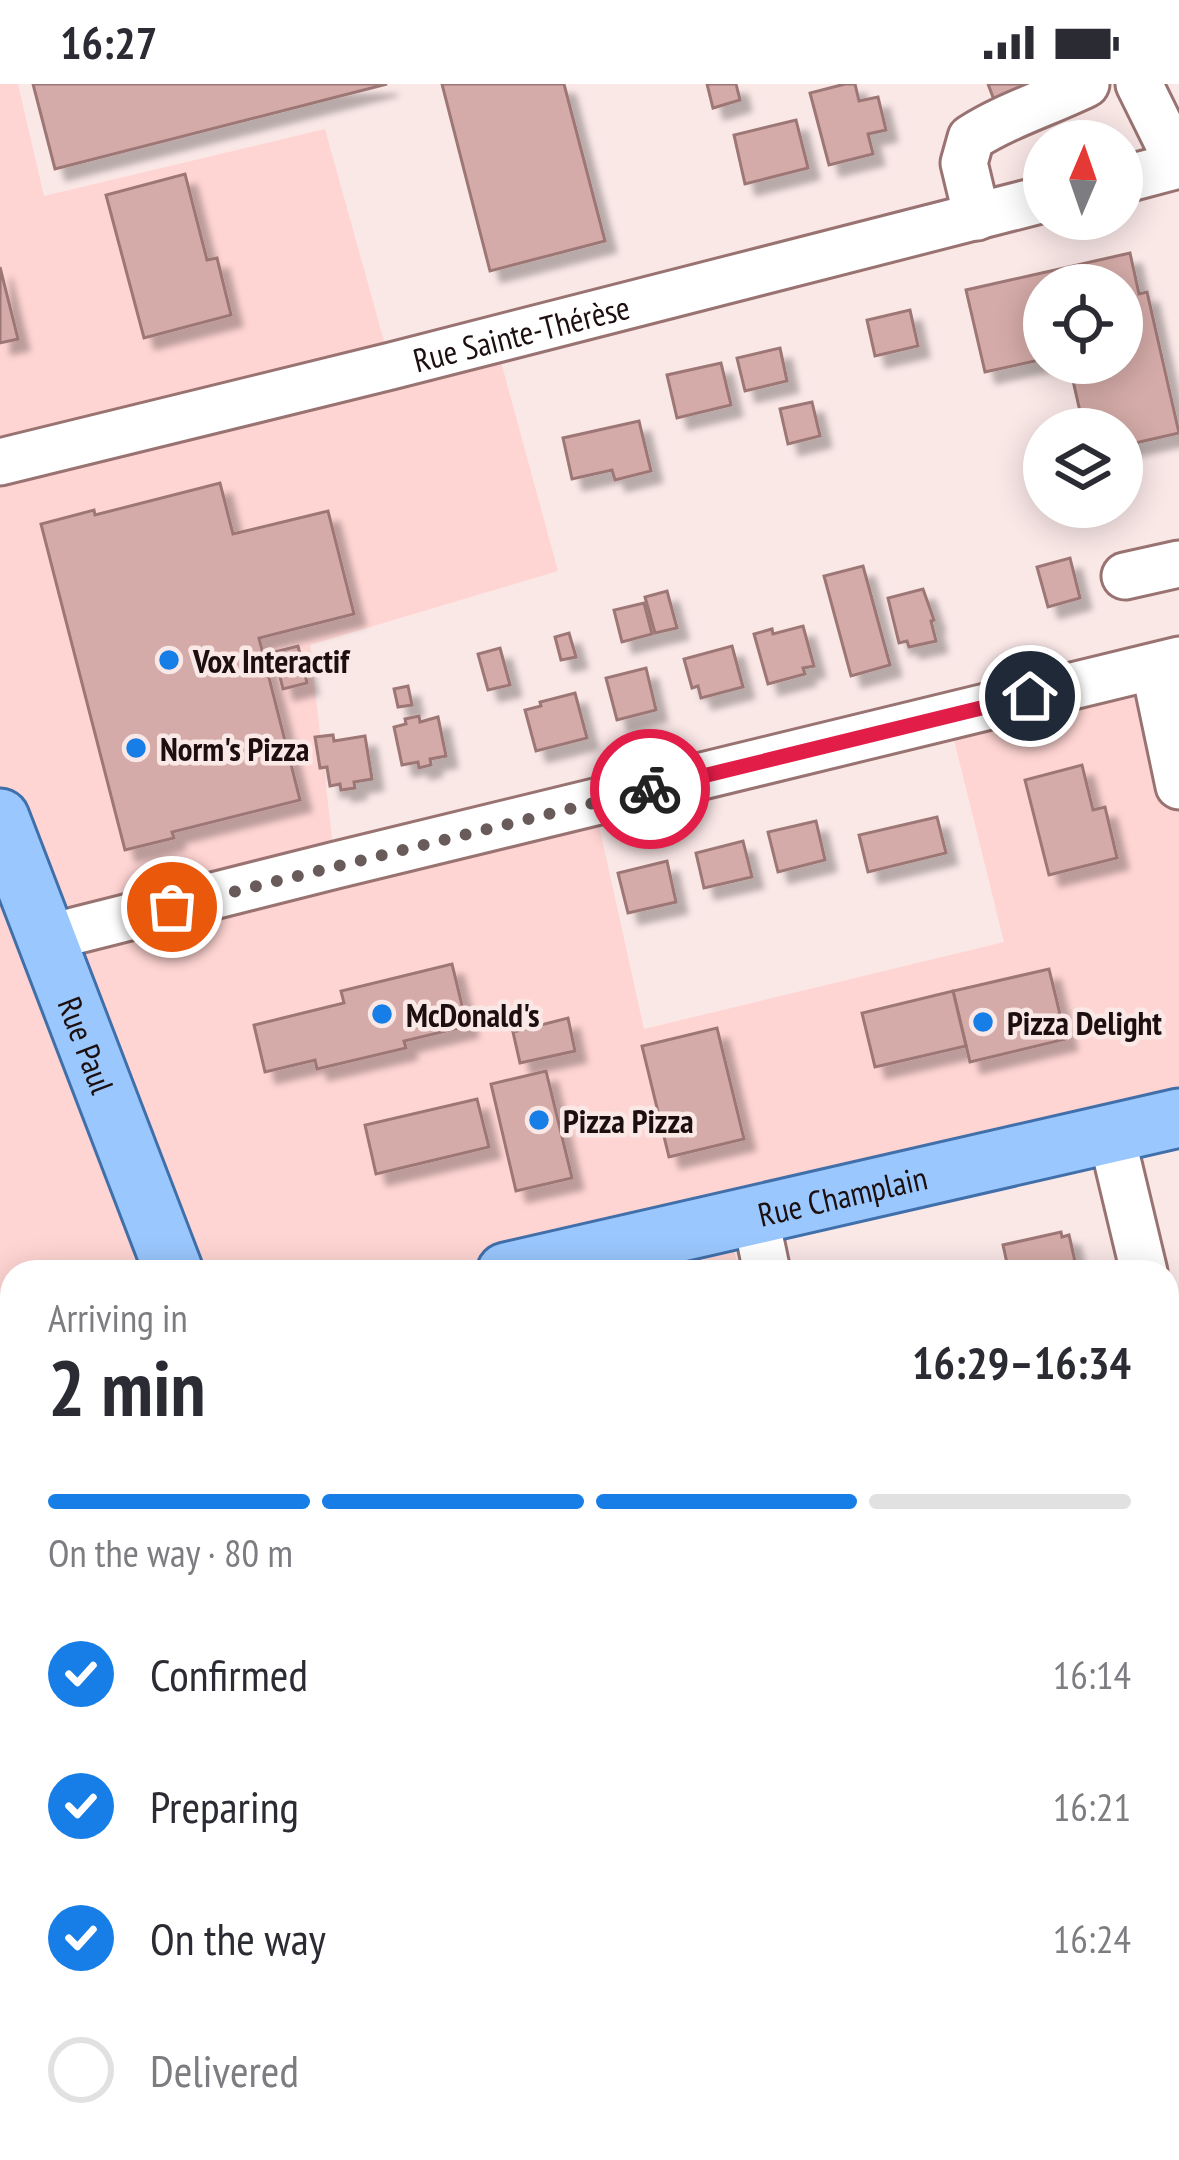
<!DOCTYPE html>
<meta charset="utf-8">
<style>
body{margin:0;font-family:"PT Sans Narrow",sans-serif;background:#f2f2f3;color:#2b2b33;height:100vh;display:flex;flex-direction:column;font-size:45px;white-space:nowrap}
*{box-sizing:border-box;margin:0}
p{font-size:39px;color:#7c7c81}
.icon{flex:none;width:66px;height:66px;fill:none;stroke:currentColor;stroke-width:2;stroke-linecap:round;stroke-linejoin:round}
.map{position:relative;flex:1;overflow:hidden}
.drawer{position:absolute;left:0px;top:1176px;width:1179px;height:900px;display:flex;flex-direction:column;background:#fff;border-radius:36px 36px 0 0;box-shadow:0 6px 30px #0003}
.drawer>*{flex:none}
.needle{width:78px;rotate:2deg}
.controls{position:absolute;left:1023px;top:36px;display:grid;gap:24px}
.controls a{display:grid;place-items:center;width:120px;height:120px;border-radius:50%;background:#fff;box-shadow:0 6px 30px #0003;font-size:60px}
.pin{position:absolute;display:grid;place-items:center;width:102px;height:102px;color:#fff;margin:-51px;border:6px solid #fff;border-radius:50%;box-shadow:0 3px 12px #0007}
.courier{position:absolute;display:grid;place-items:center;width:120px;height:120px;margin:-60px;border:9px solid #e11d48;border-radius:50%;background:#fff;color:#222;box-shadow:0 3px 15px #0007}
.overview em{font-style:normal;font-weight:800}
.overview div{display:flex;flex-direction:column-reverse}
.overview{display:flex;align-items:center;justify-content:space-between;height:204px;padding:0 48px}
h1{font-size:78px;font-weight:800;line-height:90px}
.bar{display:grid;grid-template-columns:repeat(4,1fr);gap:18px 12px;align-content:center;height:144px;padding:0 48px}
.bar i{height:15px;border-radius:9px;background:#e1e1e2}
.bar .selected{background:#167ee6}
.bar p{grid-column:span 4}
ol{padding:0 48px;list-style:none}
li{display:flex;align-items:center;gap:36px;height:132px}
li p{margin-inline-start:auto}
li .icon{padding:12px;border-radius:50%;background:#167ee6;color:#fff;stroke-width:4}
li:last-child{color:#7c7c81}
li i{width:66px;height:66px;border:6px solid #e1e1e2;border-radius:50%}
.status{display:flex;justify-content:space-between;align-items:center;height:84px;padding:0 60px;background:#fff;direction:ltr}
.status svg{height:33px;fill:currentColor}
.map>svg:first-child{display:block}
.built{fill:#ffd5d3}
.building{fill:#d4aba8;stroke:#9d7775;stroke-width:3;filter:url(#shadow)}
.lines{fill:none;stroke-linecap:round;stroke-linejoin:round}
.minor-casing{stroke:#997371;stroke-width:51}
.major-casing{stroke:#416faa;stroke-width:63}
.path{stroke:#a89897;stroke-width:6;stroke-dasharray:9 9;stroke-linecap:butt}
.minor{stroke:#fff;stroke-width:45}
.major{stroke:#99c7fe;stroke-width:57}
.done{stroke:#6a5b5b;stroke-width:12;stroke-dasharray:0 21.6}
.route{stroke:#e11d48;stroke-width:15}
.poi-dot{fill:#167ee6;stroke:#fae8e7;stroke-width:4.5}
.labels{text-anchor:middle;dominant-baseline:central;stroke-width:9;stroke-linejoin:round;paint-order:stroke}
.street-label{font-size:33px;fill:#1d0f0f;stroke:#fae8e7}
.poi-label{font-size:33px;font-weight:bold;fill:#1d0f0f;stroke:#fae8e7;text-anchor:start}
</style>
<div class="status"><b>16:27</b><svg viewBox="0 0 49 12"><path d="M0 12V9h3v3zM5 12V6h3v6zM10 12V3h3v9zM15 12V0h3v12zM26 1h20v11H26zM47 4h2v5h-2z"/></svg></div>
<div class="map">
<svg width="1179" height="2076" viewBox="0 0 1179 2076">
<defs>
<filter id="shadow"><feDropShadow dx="11" dy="11" stdDeviation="3" flood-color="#0004"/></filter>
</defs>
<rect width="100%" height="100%" fill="#fae8e7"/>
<polygon class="built" points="0,0 18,0 44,112 325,45 391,282 495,256 558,487 310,561 335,780 594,719 644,945 1004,858 948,632 1179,576 1179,1034 728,1138 739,1188 12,1188 12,1779 0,1782"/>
<g class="building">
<polygon points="33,0 387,0 55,85"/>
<polygon points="442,0 564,0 605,157 490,187"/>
<polygon points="707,0 736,0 740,16 713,24"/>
<polygon points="845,0 855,0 859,17 878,13 886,46 868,50 873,70 829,81 810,9"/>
<polygon points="988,0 1038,0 999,29"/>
<polygon points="796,36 808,84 745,100 734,51"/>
<polygon points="185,90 207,176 217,174 231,231 144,254 106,111"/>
<polygon points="1130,169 1139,210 1147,208 1179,349 1122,362 1122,345 1084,345 1069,279 1122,279 1122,201 1044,201 1044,275 985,288 966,206"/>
<polygon points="0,183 18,255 0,259"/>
<polygon points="910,226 918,262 875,272 867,236"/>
<polygon points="780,264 787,297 745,307 737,274"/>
<polygon points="721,279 731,321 677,334 667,291"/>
<polygon points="812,318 820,352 788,360 780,325"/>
<polygon points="639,337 651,387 615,396 612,386 572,395 563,354"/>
<polygon points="220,399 233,450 328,427 354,530 259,554 300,716 172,748 174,754 125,766 41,440 94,426 95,431"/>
<polygon points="1070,474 1080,514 1048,523 1037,483"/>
<polygon points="863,482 890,581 851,592 824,492"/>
<polygon points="923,505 934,536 931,537 936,557 909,563 907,557 899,559 888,514"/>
<polygon points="667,507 677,544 655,549 645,513"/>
<polygon points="644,519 652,550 622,558 614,526"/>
<polygon points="803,542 814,582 803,584 805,590 768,600 754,550 772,545 773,550"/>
<polygon points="569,549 576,573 561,576 555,553"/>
<polygon points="298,562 307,599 283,605 274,568"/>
<polygon points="732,562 743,603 701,614 698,602 692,604 684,575"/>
<polygon points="500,564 510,601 488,606 478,570"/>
<polygon points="646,584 656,626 617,636 606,594"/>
<polygon points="408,602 412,621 398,623 394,605"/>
<polygon points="575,609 587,654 536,667 525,626 541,622 540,618"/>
<polygon points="419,632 420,638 438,633 446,672 430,675 431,681 419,684 418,678 402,681 394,643 406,640 405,635"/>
<polygon points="333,651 334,657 365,652 372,695 354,698 355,704 341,706 340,700 330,702 327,683 320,684 315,653"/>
<polygon points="1082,681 1093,726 1105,723 1117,774 1049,791 1025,696"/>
<polygon points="937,733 946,769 868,788 859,751"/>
<polygon points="816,737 825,776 778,788 768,748"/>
<polygon points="743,757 752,793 704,804 696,769"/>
<polygon points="667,777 676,818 628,829 618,789"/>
<polygon points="452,880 467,942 404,957 406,964 317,985 315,976 265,988 254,941 344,919 341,907"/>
<polygon points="1049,885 1066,955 970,978 953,907"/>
<polygon points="953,907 966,962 875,983 862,929"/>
<polygon points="568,934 575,967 520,979 513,948"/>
<polygon points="717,944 744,1055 669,1073 642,962"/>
<polygon points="546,987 572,1094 516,1107 491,1000"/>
<polygon points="477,1015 489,1063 376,1090 365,1041"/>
<polygon points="1061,1148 1062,1153 1069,1151 1076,1182 1064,1185 1065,1188 1009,1188 1003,1161"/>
<polygon points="12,1577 12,1661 4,1663 0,1645 0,1580"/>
<polygon points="1177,1647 1179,1707 1167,1710 1167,1649"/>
<polygon points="1179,1805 1179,1912 1175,1913 1167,1878 1167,1808"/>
</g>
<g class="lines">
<defs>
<g id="minor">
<polyline points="1139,0 1179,81"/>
<polyline points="1122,96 1179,81"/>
<path d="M977,133L964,79L971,54C1007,31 1047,19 1086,0"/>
<path id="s1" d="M0,378L391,282L1044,115"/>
<polyline points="1125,492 1179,480"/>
<polyline points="1154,583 1179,702"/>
<polyline points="46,854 336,781 1179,576"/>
<polyline points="1111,1050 1144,1188"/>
<polyline points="755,1131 767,1188"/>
<polyline points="1167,1281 1179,1331"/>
<polyline points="0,1759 12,1795"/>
<polyline points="1133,2064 1151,2076"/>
<polyline points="0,2066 2,2076"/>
</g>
<g id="major">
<path id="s2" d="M0,734L174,1188"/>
<path id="s3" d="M506,1188L1179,1034"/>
<polyline points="0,1303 12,1300"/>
</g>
</defs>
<use href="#minor" class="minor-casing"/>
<use href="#major" class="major-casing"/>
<polyline class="path" points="798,2076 805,2064"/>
<use href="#minor" class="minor"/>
<use href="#major" class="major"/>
</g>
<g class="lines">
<polyline class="done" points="172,823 650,705"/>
<polyline class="route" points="650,705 1030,612"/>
</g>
<g class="poi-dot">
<circle cx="169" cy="576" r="12"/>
<circle cx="136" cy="664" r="12"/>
<circle cx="382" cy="930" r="12"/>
<circle cx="983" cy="938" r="12"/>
<circle cx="539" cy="1036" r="12"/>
</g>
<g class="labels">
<g class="street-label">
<text stroke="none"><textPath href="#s1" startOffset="537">Rue Sainte-Thérèse</textPath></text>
<text stroke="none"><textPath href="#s2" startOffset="243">Rue Paul</textPath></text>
<text stroke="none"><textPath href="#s3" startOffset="345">Rue Champlain</textPath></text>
</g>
<g class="poi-label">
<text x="193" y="576">Vox Interactif</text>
<text x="160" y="664">Norm's Pizza</text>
<text x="406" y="930">McDonald's</text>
<text x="1007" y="938">Pizza Delight</text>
<text x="563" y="1036">Pizza Pizza</text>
</g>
</g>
</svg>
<div class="controls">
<a><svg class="needle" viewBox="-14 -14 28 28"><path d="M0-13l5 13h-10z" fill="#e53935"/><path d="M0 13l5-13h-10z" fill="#7c7c81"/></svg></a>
<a><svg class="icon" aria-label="locate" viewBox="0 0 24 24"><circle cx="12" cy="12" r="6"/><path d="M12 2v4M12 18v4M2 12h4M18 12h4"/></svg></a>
<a><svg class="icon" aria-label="layers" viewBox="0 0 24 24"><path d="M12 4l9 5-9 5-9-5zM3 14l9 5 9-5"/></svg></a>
</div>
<div class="pin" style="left:172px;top:823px;background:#ea580c"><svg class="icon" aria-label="bag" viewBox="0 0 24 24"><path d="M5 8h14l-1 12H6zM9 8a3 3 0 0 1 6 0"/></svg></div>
<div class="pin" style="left:1030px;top:612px;background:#1f2937"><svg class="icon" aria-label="home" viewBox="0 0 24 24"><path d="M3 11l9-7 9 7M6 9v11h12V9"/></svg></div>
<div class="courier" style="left:650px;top:705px"><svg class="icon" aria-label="bike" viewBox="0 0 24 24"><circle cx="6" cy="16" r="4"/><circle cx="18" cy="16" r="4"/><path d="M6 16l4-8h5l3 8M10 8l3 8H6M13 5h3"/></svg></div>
<section class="drawer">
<div class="overview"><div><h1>2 min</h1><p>Arriving in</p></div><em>16:29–16:34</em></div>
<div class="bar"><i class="selected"></i><i class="selected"></i><i class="selected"></i><i></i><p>On the way · 80 m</p></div>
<ol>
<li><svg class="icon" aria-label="check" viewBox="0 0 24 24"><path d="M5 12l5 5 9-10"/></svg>Confirmed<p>16:14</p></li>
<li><svg class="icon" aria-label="check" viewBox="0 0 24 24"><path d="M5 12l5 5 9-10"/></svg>Preparing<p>16:21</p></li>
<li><svg class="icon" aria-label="check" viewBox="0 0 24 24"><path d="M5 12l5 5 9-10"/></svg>On the way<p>16:24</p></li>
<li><i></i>Delivered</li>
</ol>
</section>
</div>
